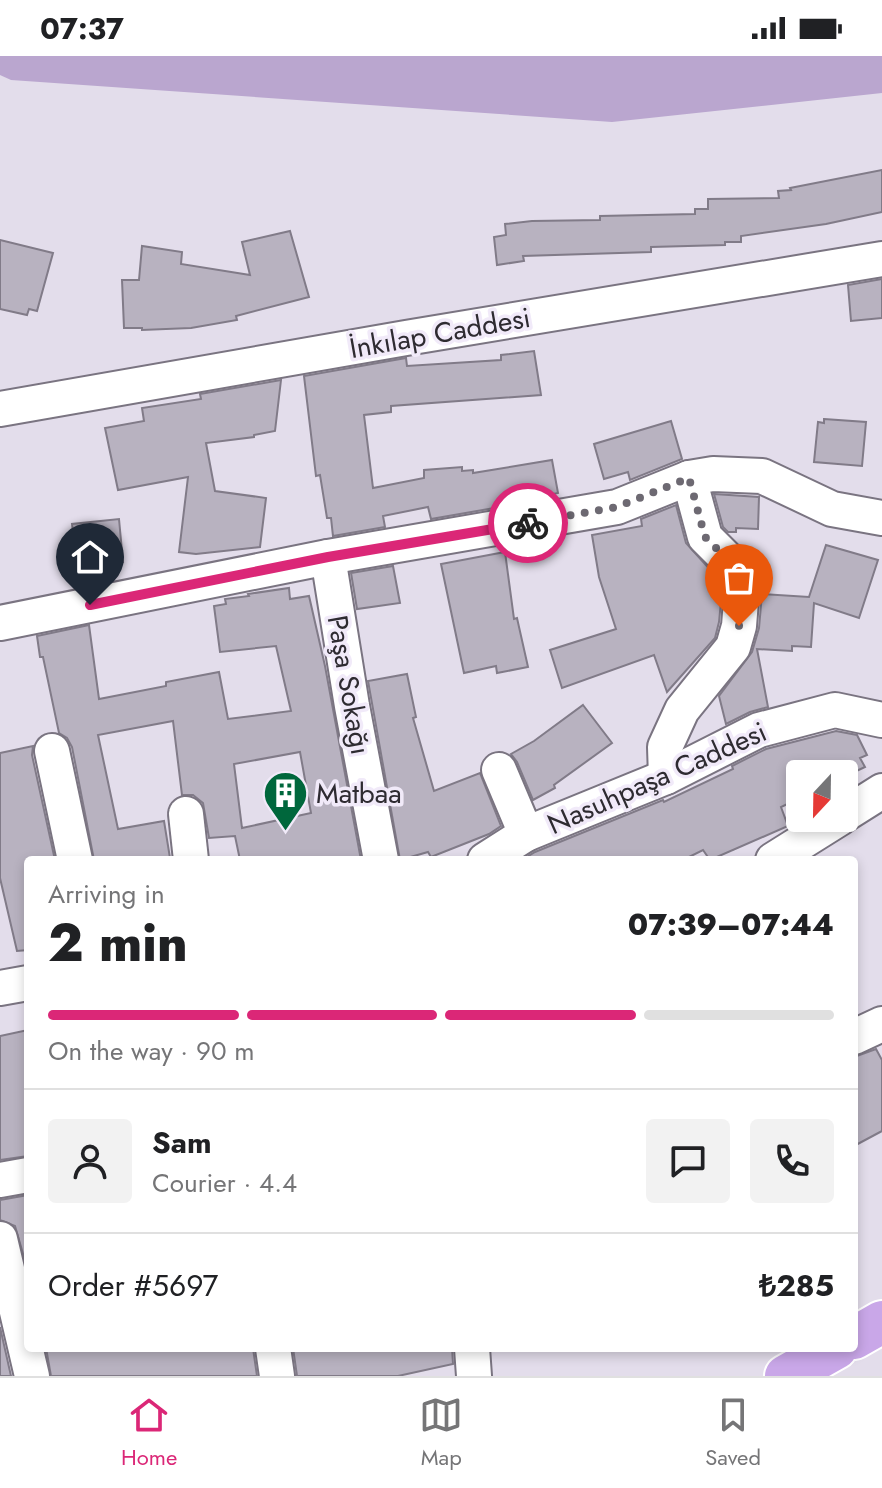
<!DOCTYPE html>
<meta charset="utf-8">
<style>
body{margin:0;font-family:Jost,sans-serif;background:#f2f2f2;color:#202124;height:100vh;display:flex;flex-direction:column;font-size:30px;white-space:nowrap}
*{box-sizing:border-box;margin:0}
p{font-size:26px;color:#757577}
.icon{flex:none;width:44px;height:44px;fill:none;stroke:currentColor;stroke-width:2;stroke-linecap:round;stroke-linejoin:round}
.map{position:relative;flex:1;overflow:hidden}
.sheet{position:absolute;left:24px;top:800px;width:834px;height:496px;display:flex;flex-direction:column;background:#fff;border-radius:8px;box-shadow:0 4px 12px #0003}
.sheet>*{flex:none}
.needle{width:52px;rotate:202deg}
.controls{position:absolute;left:786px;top:704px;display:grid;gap:16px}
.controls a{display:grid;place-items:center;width:72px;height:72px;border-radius:8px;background:#fff;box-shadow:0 4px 12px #0003;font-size:40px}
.pin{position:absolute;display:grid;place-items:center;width:68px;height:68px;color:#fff;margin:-82px -34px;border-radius:50% 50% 50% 0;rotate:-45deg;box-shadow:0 0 8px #0007}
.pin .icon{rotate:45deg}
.courier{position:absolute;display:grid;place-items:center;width:80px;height:80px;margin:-40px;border:6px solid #db2777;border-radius:50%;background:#fff;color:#222;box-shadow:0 2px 10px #0007}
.overview em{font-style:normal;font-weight:800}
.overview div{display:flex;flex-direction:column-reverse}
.overview{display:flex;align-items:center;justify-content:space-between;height:136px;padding:0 24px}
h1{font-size:52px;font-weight:800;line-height:60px}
.bar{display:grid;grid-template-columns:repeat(4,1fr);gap:12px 8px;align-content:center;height:96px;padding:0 24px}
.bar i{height:10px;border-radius:6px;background:#e0e0e0}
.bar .on{background:#db2777}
.bar p{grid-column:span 4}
.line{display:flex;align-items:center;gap:20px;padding:0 24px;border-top:2px solid #e0e0e0}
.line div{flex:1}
.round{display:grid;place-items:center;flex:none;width:84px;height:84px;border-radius:8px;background:#f2f2f2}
.status{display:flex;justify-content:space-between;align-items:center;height:56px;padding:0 40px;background:#fff;direction:ltr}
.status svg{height:22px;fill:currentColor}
.menu{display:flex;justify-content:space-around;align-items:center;height:112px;border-top:2px solid #e0e0e0;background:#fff;font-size:22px;color:#757577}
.menu a{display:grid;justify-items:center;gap:4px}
.menu .on{color:#db2777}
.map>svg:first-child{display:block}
.green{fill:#baa6cf}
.building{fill:#b8b2c0;stroke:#817b88;stroke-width:2;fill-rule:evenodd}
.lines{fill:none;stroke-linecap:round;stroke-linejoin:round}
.minor-casing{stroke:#7a7481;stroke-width:38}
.major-casing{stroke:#fff;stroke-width:46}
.minor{stroke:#fff;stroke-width:34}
.major{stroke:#c9a7e8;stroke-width:42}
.done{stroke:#6d6972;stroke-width:8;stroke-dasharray:0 14.4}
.route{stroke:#db2777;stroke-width:10}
.labels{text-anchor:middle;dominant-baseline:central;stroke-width:7;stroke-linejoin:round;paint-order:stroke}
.street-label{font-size:28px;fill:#2e2b31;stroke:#f1eaf9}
.poi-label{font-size:28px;fill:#2e2b31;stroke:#f1eaf9;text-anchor:start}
</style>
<div class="status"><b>07:37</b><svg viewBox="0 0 49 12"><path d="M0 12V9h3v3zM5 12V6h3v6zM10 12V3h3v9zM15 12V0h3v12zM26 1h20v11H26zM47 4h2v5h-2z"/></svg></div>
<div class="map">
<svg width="882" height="1320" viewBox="0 0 882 1320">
<rect width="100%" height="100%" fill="#e3ddeb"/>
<polygon class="green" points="0,0 882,0 882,37 612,66 11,24 0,19"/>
<g class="building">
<polygon points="882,114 882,156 826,168 741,180 741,186 725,186 725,189 651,191 651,196 523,200 524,205 497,209 494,181 506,179 505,168 532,165 600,164 600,160 695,158 695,153 708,153 708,143 779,142 778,135 791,134 790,132"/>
<polygon points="290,175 309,241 236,260 237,264 191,272 142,274 142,272 124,272 122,224 139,224 142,190 182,196 181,208 250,219 242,186"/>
<polygon points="0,184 53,197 37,255 29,253 27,259 0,253"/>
<polygon points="882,223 882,262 851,265 848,229"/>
<polygon points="534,295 541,339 391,350 391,356 364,359 373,432 424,422 424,414 462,411 462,415 473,414 473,417 552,404 558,437 499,449 500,451 431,463 428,451 383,460 385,471 333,480 331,462 327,462 320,419 316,420 304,320 406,302 407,310 501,304 501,299"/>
<polygon points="281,324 275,375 254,379 254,381 206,387 215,435 266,442 260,491 196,498 179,496 188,421 118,434 105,372 144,365 142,352 201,343 200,338"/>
<polygon points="824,363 866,366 862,410 814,406 818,366 824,367"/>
<polygon points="671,365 682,403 630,424 628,416 604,423 594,388"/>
<polygon points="714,438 759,441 758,473 736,472 736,476 728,476 723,471"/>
<polygon points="676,449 686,487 714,518 722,535 719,566 715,582 667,636 654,599 562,632 550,594 616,573 599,521 592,479 642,470 641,463"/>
<polygon points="119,463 123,506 77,510 72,468"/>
<polygon points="826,489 878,504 859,562 814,547 811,591 792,590 792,595 757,593 768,651 750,656 726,668 719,640 752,596 759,572 762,538 809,541"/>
<polygon points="505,496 514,563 517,562 528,611 497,617 496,610 464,617 441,508"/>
<polygon points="393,510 400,547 357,553 351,517"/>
<path d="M289,532L290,543L309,540L325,610L361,804H240L235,780L209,782L203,747L193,739H182L173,665L98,679L118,773L164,765L170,802L94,804L72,691L67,682L59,677L43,601H40L37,580L89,569L99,643L166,630V626L219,616L228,663L291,655L276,590L220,596L214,550L226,548L225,543L249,540L248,538ZM300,696L311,757L242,772L234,708Z"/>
<polygon points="407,618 416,661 413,662 434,735 480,717 501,770 489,778 431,801 428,796 400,804 368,625"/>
<polygon points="583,649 612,687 554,729 555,732 533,744 517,706 511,698 534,685"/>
<polygon points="836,675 857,679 867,699 860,702 865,711 844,721 844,718 800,718 800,742 781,751 788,770 710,804 703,794 683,804 522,804 535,796 663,744 664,746 733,713 732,710 766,693"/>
<polygon points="33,690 32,699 55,804 28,804 28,894 17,895 0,822 0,697"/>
<polygon points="28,974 28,1100 0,1104 0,980"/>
<polygon points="876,993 882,1004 882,1075 854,1090 854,1001"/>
<polygon points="28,1139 28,1215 15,1170 0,1164 0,1144"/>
<polygon points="0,1271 11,1320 0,1320"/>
<polygon points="46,1292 253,1292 257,1320 51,1320"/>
<polygon points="293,1292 452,1292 453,1308 398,1320 297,1320"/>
</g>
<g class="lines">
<defs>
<g id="minor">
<polyline points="0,353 406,282 882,203"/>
<polyline points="328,501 352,650 381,804"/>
<polyline points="0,567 328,501 617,451 689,422 713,418 762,420 832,453 882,462"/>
<polyline points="52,695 75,804"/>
<polyline points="499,714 526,778"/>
<polyline points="666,721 665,691 682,654 733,591 739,570 742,532 731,507 705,481 689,422"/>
<polyline points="186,758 191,804"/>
<polyline points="844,759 882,735"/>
<polyline points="485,804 526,778 666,721 759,674 835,654 882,664"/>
<polyline points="773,804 840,762"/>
<polyline points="0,932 28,927"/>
<polyline points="854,981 882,968"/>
<polyline points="0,1124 28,1119"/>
<polyline points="0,1183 32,1320"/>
<polyline points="273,1292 277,1320"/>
<polyline points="472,1292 474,1320"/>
</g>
<g id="major">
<polyline points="854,1282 882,1266"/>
<polyline points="786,1320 836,1292"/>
</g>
</defs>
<use href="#minor" class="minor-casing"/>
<use href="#major" class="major-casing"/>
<use href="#minor" class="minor"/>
<use href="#major" class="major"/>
</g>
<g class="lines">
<polyline class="done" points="528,467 617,451 689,422 705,481 731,507 742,532 739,570"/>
<polyline class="route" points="90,549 328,501 528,467"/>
</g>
<defs>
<symbol id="building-pin" viewBox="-11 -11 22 30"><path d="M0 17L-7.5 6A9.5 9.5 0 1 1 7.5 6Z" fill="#00673c" stroke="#f1eaf9"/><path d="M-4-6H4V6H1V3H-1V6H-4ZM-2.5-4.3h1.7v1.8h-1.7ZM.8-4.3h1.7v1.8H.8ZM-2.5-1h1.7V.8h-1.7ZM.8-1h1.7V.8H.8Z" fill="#fff"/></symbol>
</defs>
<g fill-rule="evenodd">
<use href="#building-pin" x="260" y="712" width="51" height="69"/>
</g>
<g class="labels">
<g class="street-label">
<text transform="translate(440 277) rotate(-10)">İnkılap Caddesi</text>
<text transform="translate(349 629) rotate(80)">Paşa Sokağı</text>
<text transform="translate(657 722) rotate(-24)">Nasuhpaşa Caddesi</text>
</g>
<g class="poi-label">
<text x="316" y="737">Matbaa</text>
</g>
</g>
</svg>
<div class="controls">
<a><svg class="needle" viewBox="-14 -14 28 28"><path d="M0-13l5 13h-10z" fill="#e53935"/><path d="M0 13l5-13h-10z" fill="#757577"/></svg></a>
</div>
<div class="pin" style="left:739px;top:570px;background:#ea580c"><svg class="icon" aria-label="bag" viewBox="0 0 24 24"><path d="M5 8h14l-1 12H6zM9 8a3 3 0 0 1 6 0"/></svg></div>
<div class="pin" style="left:90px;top:549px;background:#1f2937"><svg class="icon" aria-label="home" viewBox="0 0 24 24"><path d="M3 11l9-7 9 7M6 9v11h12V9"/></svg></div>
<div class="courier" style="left:528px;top:467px"><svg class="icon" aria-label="bike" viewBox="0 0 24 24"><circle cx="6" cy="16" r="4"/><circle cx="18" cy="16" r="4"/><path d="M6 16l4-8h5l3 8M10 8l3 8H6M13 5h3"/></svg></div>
<section class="sheet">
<div class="overview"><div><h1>2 min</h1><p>Arriving in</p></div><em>07:39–07:44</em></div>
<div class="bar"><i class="on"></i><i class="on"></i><i class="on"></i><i></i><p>On the way · 90 m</p></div>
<div class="line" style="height:144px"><a class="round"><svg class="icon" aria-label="person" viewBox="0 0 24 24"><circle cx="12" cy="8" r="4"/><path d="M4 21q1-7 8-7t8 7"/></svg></a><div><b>Sam</b><p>Courier · 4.4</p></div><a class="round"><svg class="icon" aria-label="chat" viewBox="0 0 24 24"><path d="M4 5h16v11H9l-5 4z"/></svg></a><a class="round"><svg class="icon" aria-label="phone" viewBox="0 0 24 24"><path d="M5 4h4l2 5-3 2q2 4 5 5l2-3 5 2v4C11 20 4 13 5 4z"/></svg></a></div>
<div class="line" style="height:104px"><div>Order #5697</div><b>₺285</b></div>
</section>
</div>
<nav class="menu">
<a class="on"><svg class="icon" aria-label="home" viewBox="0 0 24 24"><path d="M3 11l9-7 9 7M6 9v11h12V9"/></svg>Home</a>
<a><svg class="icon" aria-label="map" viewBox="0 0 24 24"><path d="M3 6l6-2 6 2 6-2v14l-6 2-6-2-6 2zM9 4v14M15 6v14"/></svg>Map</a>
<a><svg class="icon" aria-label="saved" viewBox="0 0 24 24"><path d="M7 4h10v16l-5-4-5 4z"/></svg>Saved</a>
</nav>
